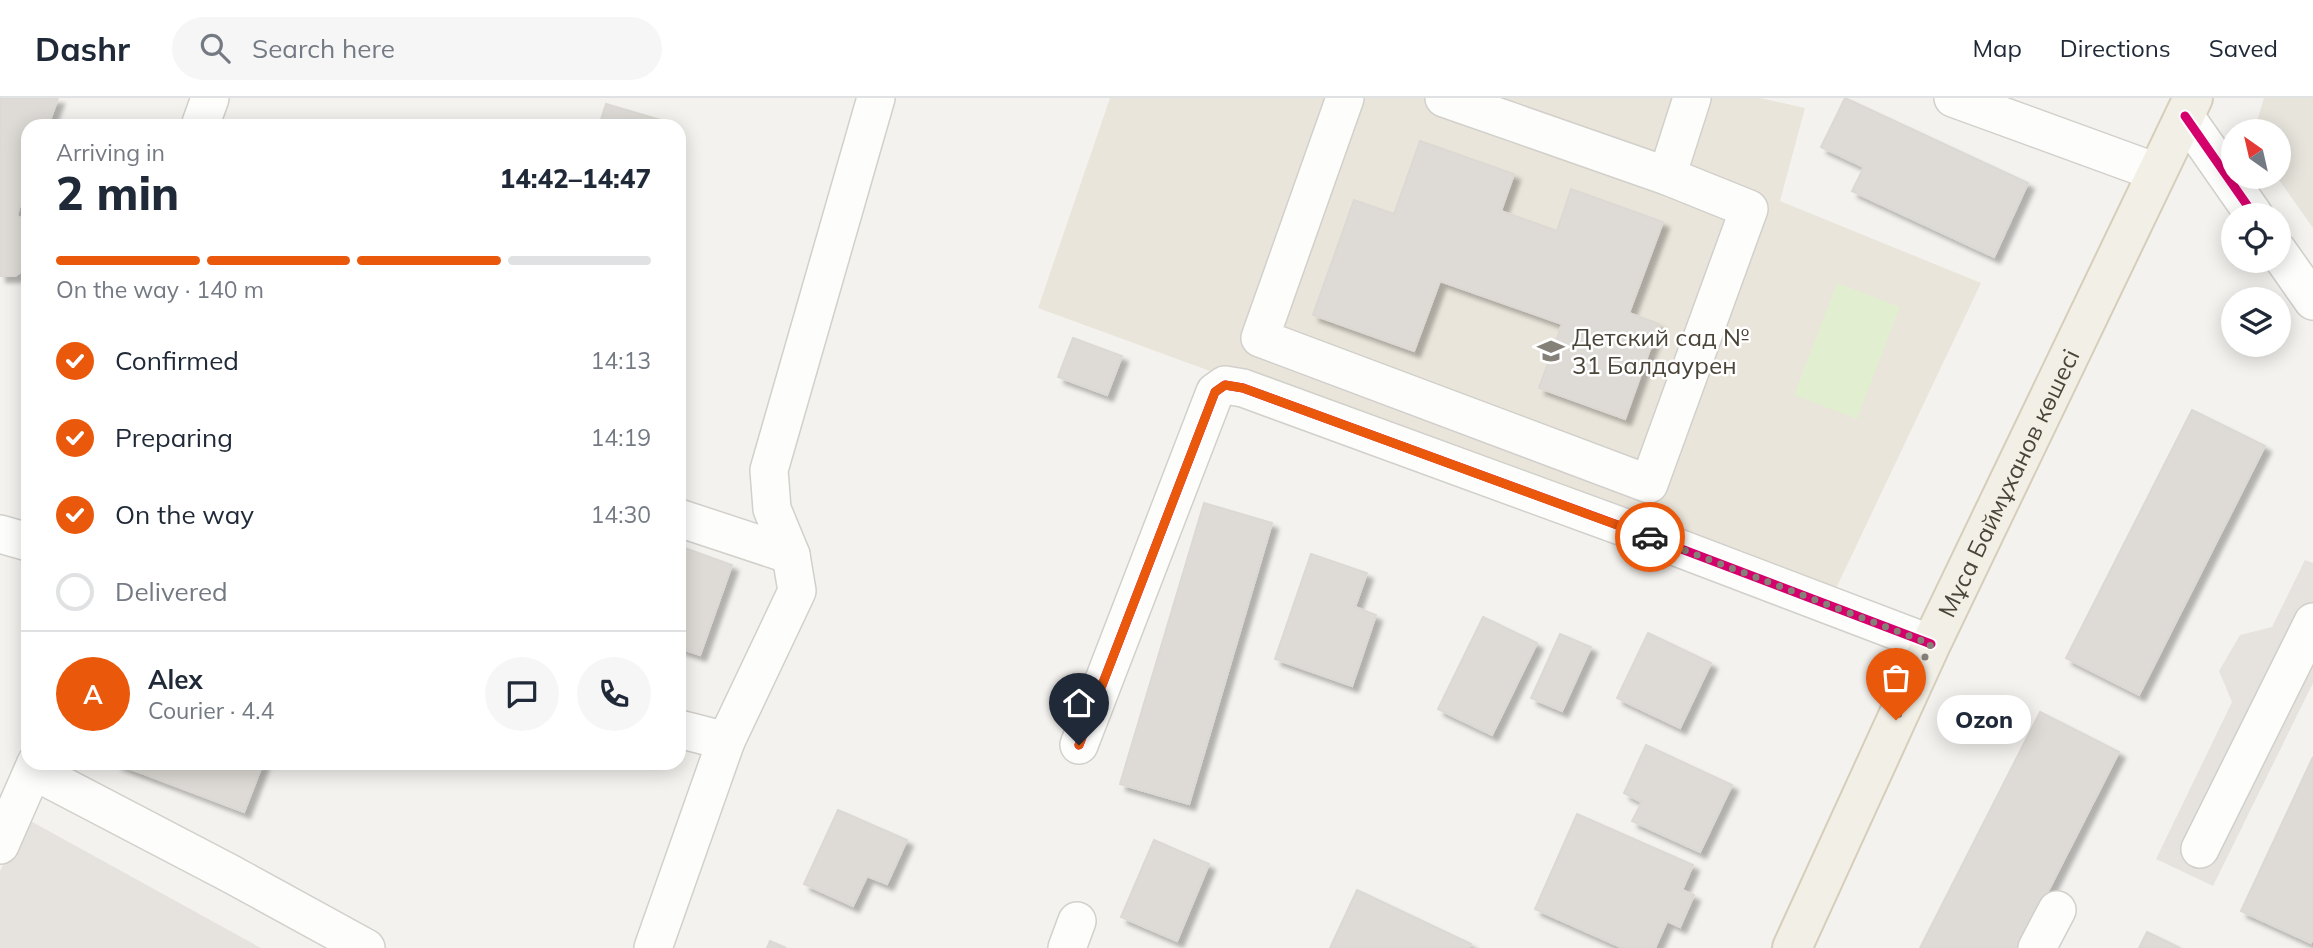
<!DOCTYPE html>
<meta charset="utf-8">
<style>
body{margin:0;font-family:Mulish,sans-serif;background:#f6f6f7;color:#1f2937;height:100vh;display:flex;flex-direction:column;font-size:26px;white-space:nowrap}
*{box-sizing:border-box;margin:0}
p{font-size:23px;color:#747a83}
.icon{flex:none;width:38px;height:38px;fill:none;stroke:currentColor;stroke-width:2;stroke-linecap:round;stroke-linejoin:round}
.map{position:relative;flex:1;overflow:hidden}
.sheet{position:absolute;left:21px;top:21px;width:665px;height:651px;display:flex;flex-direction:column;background:#fff;border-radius:21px;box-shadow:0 4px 18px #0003}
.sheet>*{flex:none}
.needle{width:46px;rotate:326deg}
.controls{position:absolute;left:2221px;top:21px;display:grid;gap:14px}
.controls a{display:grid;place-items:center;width:70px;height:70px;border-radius:50%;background:#fff;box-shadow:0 4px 18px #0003;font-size:35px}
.pin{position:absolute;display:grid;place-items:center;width:60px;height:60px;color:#fff;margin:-72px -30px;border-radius:50% 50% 50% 0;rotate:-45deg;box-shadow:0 0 7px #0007}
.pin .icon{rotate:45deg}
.courier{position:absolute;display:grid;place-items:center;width:70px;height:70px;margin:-35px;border:5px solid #ea580c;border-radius:50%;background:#fff;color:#222;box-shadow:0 2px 9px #0007}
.bubble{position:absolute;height:49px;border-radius:24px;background:#fff;box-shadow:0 4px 18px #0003;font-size:23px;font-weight:800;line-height:49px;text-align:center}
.summary em{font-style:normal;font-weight:800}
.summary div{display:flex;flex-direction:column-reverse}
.summary{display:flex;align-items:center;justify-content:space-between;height:119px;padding:0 35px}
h1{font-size:46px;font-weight:800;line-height:52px}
.bar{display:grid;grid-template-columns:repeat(4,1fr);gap:10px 7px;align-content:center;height:84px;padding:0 35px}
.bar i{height:9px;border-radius:5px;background:#e0e1e3}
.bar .on{background:#ea580c}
.bar p{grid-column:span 4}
.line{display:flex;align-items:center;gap:18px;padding:0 35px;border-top:2px solid #e0e1e3}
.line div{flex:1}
.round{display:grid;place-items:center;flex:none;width:74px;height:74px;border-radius:37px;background:#f6f6f7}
ol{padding:0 35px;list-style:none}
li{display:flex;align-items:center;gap:21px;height:77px}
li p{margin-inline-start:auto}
li .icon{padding:7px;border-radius:50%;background:#ea580c;color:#fff;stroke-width:4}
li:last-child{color:#747a83}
li i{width:38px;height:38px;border:4px solid #e0e1e3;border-radius:50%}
header{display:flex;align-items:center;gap:42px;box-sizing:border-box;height:98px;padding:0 35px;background:#fff;border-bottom:2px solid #e0e1e3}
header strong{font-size:33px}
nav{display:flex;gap:38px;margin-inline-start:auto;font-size:24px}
.search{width:490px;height:63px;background:#f6f6f7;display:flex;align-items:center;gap:18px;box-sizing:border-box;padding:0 24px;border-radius:38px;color:#747a83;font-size:26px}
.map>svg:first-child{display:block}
.residential{fill:#e7e4dc}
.industrial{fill:#e6e2de}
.education{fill:#eae5da}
.green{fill:#e1eecf}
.parking{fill:#e6e3df}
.building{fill:#dedbd6;stroke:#dcd9d4;stroke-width:2;filter:url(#shadow)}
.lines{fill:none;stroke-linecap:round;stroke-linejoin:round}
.minor-casing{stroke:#d2d0cb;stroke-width:40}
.major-casing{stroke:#d6cebb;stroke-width:42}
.minor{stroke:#fdfdfc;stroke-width:37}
.major{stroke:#f2efe6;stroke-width:38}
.cycleway-casing{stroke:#fff;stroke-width:13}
.cycleway{stroke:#d6006c;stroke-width:9}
.done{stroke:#868178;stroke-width:7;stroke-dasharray:0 12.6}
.route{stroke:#ea580c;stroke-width:9}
.labels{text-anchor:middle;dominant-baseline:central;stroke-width:5;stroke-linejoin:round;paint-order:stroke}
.poi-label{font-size:24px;fill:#4b4439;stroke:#fff;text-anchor:start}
.street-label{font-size:24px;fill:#4b4439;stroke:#fff}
</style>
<header>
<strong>Dashr</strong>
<div class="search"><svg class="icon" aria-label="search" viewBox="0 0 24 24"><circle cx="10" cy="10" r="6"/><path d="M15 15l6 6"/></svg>Search here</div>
<nav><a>Map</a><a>Directions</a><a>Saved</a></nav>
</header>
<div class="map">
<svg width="2313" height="850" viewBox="0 0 2313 850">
<defs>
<filter id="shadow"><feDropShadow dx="6" dy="6" stdDeviation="2" flood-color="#0004"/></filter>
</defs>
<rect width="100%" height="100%" fill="#f4f2ee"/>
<polygon class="residential" points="2264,0 2313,0 2313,130 2277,79 2278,79 2278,33 2254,33"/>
<polygon class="industrial" points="25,720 261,850 0,850 0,773"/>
<polygon class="education" points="1110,0 1760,0 1805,10 1780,103 1981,185 1831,501 1038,210"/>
<polygon class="green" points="1837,185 1900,209 1857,321 1794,297"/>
<polygon class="parking" points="2305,462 2313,465 2313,585 2213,788 2156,761 2232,604 2219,573 2240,537 2272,529"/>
<g class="building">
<polygon points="0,0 58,0 48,28 28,28 28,108 19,109 17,118 28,124 28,169 15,178 0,178"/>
<polygon points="1845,0 2028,85 1994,159 1852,93 1864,69 1821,49"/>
<polygon points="606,6 667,24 666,28 599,28"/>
<polygon points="1420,43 1514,76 1501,113 1557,133 1571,91 1663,124 1629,215 1659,226 1625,321 1539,290 1562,226 1440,183 1414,253 1313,217 1354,102 1394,116"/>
<polygon points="1073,240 1122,258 1107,297 1058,279"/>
<polygon points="2192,312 2265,348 2139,597 2066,560"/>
<polygon points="1204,405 1272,425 1189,706 1120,686"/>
<polygon points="679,448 732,467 700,557 679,550"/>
<polygon points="1311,456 1367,475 1355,509 1376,517 1352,588 1275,561"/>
<polygon points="1483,519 1537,545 1492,637 1438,611"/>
<polygon points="1648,535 1711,565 1680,630 1617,600"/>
<polygon points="1560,536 1591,549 1562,613 1531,600"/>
<polygon points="2040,614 2119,654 2019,850 1920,850"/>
<polygon points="1646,647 1732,687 1700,754 1632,723 1642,704 1624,695"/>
<polygon points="2313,659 2313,841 2311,845 2241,813"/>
<polygon points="115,665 263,665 244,714"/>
<polygon points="838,712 907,742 887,786 867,778 853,808 804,786"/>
<polygon points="1577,716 1693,767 1682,792 1694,797 1680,829 1667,823 1655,850 1623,850 1535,811"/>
<polygon points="1154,742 1209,766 1177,843 1121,819"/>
<polygon points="1357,792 1471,846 1469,850 1330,850"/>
<polygon points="2147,834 2180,850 2139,850"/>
<polygon points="770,843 786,850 767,850"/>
</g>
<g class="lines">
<defs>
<g id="minor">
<polyline points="1345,0 1260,240 1649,386 1749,111 1667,78 1444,0"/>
<polyline points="1953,0 2156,74"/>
<polyline points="2185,18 2254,117"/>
<polyline points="200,28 210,0"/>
<polyline points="1667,78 1692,0"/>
<polyline points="2278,153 2313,203"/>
<polyline points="679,420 791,457"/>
<polyline points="0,436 28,444"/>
<polyline points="679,631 726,643"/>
<polyline points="1079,647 1215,294 1225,287 1243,290 1634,433 1931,546"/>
<polyline points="34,673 231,776 366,850"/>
<polyline points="0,747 36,665"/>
<polyline points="2200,751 2313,524"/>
<polyline points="653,850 726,643 797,493 791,457 772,411 769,372 876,0"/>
<polyline points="1067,850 1077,823"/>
<polyline points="2037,850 2057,812"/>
</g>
<g id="major">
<path id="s1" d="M1792,850L1931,546L2193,0"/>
</g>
</defs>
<use href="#minor" class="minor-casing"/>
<use href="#major" class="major-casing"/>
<use href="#minor" class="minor"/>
<use href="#major" class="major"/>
<defs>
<g id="cycleway">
<polyline points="2185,18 2254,117"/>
<polyline points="1079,647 1215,294 1225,287 1243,290 1634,433 1931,546"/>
</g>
</defs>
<use href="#cycleway" class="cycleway-casing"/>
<use href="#cycleway" class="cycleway"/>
</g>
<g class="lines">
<polyline class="done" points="1650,439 1931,546 1896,622"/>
<polyline class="route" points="1079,647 1215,294 1225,287 1243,290 1650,439"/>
</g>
<defs>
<symbol id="school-bare" viewBox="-9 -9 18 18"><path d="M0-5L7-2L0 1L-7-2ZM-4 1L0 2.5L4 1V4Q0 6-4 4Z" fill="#868178" stroke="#fff" stroke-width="2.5" paint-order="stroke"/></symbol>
</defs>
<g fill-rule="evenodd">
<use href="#school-bare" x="1532" y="234" width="38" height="38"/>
</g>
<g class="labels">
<g class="poi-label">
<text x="1572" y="239">Детский сад №<tspan x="1572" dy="28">31 Балдаурен</tspan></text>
</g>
<g class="street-label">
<text stroke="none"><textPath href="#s1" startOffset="513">Мұса Баймұханов көшесі</textPath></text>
</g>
</g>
</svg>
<div class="controls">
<a><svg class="needle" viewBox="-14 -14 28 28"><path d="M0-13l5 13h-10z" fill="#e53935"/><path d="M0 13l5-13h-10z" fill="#747a83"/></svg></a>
<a><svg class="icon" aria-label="locate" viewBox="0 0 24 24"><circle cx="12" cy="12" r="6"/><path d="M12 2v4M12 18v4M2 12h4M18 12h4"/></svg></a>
<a><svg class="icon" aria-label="layers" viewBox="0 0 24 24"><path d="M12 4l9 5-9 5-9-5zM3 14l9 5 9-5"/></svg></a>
</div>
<div class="pin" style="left:1896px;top:622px;background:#ea580c"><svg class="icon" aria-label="bag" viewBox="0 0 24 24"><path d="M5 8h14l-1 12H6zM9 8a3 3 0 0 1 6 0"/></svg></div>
<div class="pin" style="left:1079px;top:647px;background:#1f2937"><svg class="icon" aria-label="home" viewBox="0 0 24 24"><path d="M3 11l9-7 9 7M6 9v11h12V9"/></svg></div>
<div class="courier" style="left:1650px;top:439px"><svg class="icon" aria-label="car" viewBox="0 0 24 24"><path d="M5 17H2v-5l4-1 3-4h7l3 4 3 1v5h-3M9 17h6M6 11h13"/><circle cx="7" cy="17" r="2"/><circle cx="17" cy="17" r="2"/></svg></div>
<div class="bubble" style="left:1937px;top:597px;width:94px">Ozon</div>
<section class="sheet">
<div class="summary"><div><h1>2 min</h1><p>Arriving in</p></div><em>14:42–14:47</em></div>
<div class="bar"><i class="on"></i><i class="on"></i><i class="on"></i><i></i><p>On the way · 140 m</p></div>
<ol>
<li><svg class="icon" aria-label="check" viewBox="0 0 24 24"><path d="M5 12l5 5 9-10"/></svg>Confirmed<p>14:13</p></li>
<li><svg class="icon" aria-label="check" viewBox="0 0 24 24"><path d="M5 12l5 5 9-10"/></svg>Preparing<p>14:19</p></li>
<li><svg class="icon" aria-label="check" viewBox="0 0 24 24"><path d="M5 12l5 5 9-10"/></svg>On the way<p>14:30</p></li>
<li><i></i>Delivered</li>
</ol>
<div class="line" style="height:126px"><b class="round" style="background:#ea580c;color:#fff">A</b><div><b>Alex</b><p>Courier · 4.4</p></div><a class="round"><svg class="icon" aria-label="chat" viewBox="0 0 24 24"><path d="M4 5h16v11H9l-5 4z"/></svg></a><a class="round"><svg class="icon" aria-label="phone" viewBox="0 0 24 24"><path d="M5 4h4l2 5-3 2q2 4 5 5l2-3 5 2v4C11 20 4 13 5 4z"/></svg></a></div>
</section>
</div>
